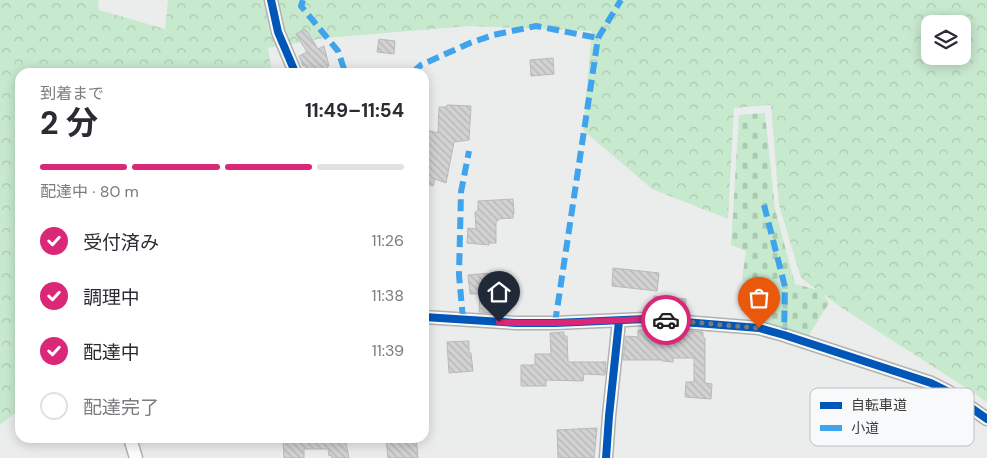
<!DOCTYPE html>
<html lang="ja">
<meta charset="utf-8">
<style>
body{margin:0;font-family:"DM Sans","Noto Sans JP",sans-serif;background:#f7f7f7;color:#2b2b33;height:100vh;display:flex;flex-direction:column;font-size:19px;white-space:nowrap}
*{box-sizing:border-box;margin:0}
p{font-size:16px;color:#7c7c81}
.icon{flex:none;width:28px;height:28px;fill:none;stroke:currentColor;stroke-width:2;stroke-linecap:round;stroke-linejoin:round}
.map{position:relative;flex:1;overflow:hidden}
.side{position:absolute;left:15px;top:68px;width:414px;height:375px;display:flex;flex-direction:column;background:#fff;border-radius:15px;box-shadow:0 2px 12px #0003}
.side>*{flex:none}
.fabs{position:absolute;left:921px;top:15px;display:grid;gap:10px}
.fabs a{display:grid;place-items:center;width:50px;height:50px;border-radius:10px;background:#fff;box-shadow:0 2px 12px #0003;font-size:25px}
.pin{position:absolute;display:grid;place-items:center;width:42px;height:42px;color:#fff;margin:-51px -21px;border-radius:50% 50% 50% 0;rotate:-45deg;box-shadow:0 0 5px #0007}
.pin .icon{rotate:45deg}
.courier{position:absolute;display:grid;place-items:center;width:50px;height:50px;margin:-25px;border:4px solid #db2777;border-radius:50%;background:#fff;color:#222;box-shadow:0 1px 6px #0007}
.summary em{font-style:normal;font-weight:700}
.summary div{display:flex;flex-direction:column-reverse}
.summary{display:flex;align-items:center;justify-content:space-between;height:85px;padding:0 25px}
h1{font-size:32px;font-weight:700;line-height:38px}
.bar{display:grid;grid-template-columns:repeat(4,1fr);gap:8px 5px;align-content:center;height:60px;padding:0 25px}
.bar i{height:6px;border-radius:4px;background:#e1e1e2}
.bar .current{background:#db2777}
.bar p{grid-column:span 4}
ol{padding:0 25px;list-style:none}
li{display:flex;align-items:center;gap:15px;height:55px}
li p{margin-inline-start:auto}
li .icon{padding:5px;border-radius:50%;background:#db2777;color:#fff;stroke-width:4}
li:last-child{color:#7c7c81}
li i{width:28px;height:28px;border:2px solid #e1e1e2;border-radius:50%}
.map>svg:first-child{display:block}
.forest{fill:url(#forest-crowns);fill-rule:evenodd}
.cemetery{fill:url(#cemetery-stones)}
.building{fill:url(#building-back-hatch);stroke:#b9b9b9}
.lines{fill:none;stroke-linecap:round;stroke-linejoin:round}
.minor-casing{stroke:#b0b1b1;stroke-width:15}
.minor{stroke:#fcfcfc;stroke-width:12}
.quiet{stroke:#3fa4ec;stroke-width:6;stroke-dasharray:12 6;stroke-linecap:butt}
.cycleway-casing{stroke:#f8f9fa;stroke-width:11}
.cycleway{stroke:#0057b8;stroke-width:8}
.done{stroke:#797a7a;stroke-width:5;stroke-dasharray:0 9}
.route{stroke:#db2777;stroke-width:6}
.key{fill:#f8f9fa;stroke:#c0c0c1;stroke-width:1}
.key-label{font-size:14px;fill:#3c3c3d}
</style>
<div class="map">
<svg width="987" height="458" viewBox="0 0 987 458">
<defs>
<pattern id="forest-crowns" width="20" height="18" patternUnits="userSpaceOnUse" patternTransform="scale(1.25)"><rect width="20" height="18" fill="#c7e9ce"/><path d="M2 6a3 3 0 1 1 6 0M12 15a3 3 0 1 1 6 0" fill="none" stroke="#acc9b2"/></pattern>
<pattern id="cemetery-stones" width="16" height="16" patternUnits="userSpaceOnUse" patternTransform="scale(1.25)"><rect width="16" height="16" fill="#c7e9ce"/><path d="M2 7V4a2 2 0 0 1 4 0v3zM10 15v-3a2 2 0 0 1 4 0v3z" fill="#acc9b2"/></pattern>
<pattern id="building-back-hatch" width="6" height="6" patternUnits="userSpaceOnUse" patternTransform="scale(1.25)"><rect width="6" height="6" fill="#d2d2d2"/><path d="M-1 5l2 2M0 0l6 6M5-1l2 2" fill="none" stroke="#b5b5b5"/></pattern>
</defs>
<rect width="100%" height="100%" fill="#ebecec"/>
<path class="forest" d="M0,0H98L99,10L165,29L168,0H987V403L977,395L842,308L801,278L779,205L771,105L734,108L728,219L652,189L583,130L592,31L469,26L325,38L268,48L272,72H20V241L16,242V272L20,289V409L0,425ZM930,24H962V56H930Z"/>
<polygon class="cemetery" points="765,113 775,209 795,284 822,291 829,303 809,335 763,327 766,290 742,280 746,251 731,245 739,115"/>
<g class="building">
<polygon points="305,29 306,32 307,31 318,49 324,46 329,66 327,67 328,70 321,72 307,72 305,65 303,66 299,56 307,52 296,34"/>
<polygon points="379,39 395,41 394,54 377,52"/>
<polygon points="553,58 554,74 531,76 530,60"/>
<polygon points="447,105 471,106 469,140 454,142 446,183 435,179 433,186 424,183 424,169 428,154 424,153 424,148 427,130 438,133 439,107 447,107"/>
<polygon points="513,199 514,214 513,214 513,218 498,219 498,221 496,221 496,243 489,243 489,245 467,243 468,228 476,229 475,212 478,211 478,201"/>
<polygon points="613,268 659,273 657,291 612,286"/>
<polygon points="504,272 505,283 500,283 503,314 479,312 480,294 470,294 468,275"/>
<polygon points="654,296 686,299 685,314 653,311"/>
<polygon points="652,328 703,332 703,338 705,338 705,383 712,384 711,399 685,397 686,382 694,382 694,358 673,358 673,362 662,361 662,360 623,360 626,336 638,337 638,330 651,330"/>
<polygon points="564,332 564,336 567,336 568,362 606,362 605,375 584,374 583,381 546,380 546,386 521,386 521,365 535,365 535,354 551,354 550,333"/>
<polygon points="469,341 469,353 471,353 473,371 449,373 447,342"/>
<polygon points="597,428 594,458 558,458 557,430"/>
<polygon points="283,438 311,438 311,439 323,439 333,438 345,438 349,458 332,458 331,455 329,456 328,449 304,449 304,458 284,458"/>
<polygon points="386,438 416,438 418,458 388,458"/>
</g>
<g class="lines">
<defs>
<g id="minor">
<polyline points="271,0 278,32 295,72"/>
<polyline points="424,317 516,323 555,323 646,319 759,328 784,335 931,383 947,391 987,419"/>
<polyline points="130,438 136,458"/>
<polyline points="606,458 609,416 619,321"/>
</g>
</defs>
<use href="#minor" class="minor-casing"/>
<use href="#minor" class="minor"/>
<g class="quiet">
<polyline points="303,0 301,6 338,51 345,72"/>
<polyline points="413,72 421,65 470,43 493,35 536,26 598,38"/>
<polyline points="764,205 785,287 784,335"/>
<polyline points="463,319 459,275 461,192 469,151"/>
<polyline points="555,323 598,38 621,0"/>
</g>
<defs>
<g id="cycleway">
<polyline points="271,0 278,32 295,72"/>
<polyline points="424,317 516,323 555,323 646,319 759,328 784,335 931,383 947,391 987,419"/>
<polyline points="606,458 609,416 619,321"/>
</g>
</defs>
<use href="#cycleway" class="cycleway-casing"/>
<use href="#cycleway" class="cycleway"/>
</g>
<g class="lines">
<polyline class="done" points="666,320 759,328"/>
<polyline class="route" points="499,322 516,323 555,323 646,319 666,320"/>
</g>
<rect x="810" y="388" width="164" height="58" rx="8" class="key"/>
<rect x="820" y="402" width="22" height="7" fill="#0057b8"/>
<rect x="820" y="425" width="22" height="6" fill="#3fa4ec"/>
<g class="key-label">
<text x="851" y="410">自転車道</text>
<text x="851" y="433">小道</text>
</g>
</svg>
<div class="fabs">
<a><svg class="icon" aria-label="layers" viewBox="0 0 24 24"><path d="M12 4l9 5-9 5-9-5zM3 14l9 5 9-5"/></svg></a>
</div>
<div class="pin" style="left:759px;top:328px;background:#ea580c"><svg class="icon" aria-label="bag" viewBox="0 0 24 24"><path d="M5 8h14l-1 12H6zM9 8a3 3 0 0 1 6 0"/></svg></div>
<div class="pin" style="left:499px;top:322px;background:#1f2937"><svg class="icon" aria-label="home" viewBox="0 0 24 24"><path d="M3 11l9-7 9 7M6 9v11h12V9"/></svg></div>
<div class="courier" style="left:666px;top:320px"><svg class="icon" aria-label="car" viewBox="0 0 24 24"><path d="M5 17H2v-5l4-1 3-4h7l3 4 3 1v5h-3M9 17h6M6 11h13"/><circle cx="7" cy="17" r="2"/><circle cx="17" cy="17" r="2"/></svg></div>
<section class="side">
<div class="summary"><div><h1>2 分</h1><p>到着まで</p></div><em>11:49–11:54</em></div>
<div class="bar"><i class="current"></i><i class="current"></i><i class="current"></i><i></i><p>配達中 · 80 m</p></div>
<ol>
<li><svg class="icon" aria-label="check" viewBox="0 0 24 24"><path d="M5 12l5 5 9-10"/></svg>受付済み<p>11:26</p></li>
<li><svg class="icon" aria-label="check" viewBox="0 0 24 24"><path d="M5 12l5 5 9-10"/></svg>調理中<p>11:38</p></li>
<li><svg class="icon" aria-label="check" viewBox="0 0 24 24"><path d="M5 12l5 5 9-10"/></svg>配達中<p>11:39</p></li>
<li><i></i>配達完了</li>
</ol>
</section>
</div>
